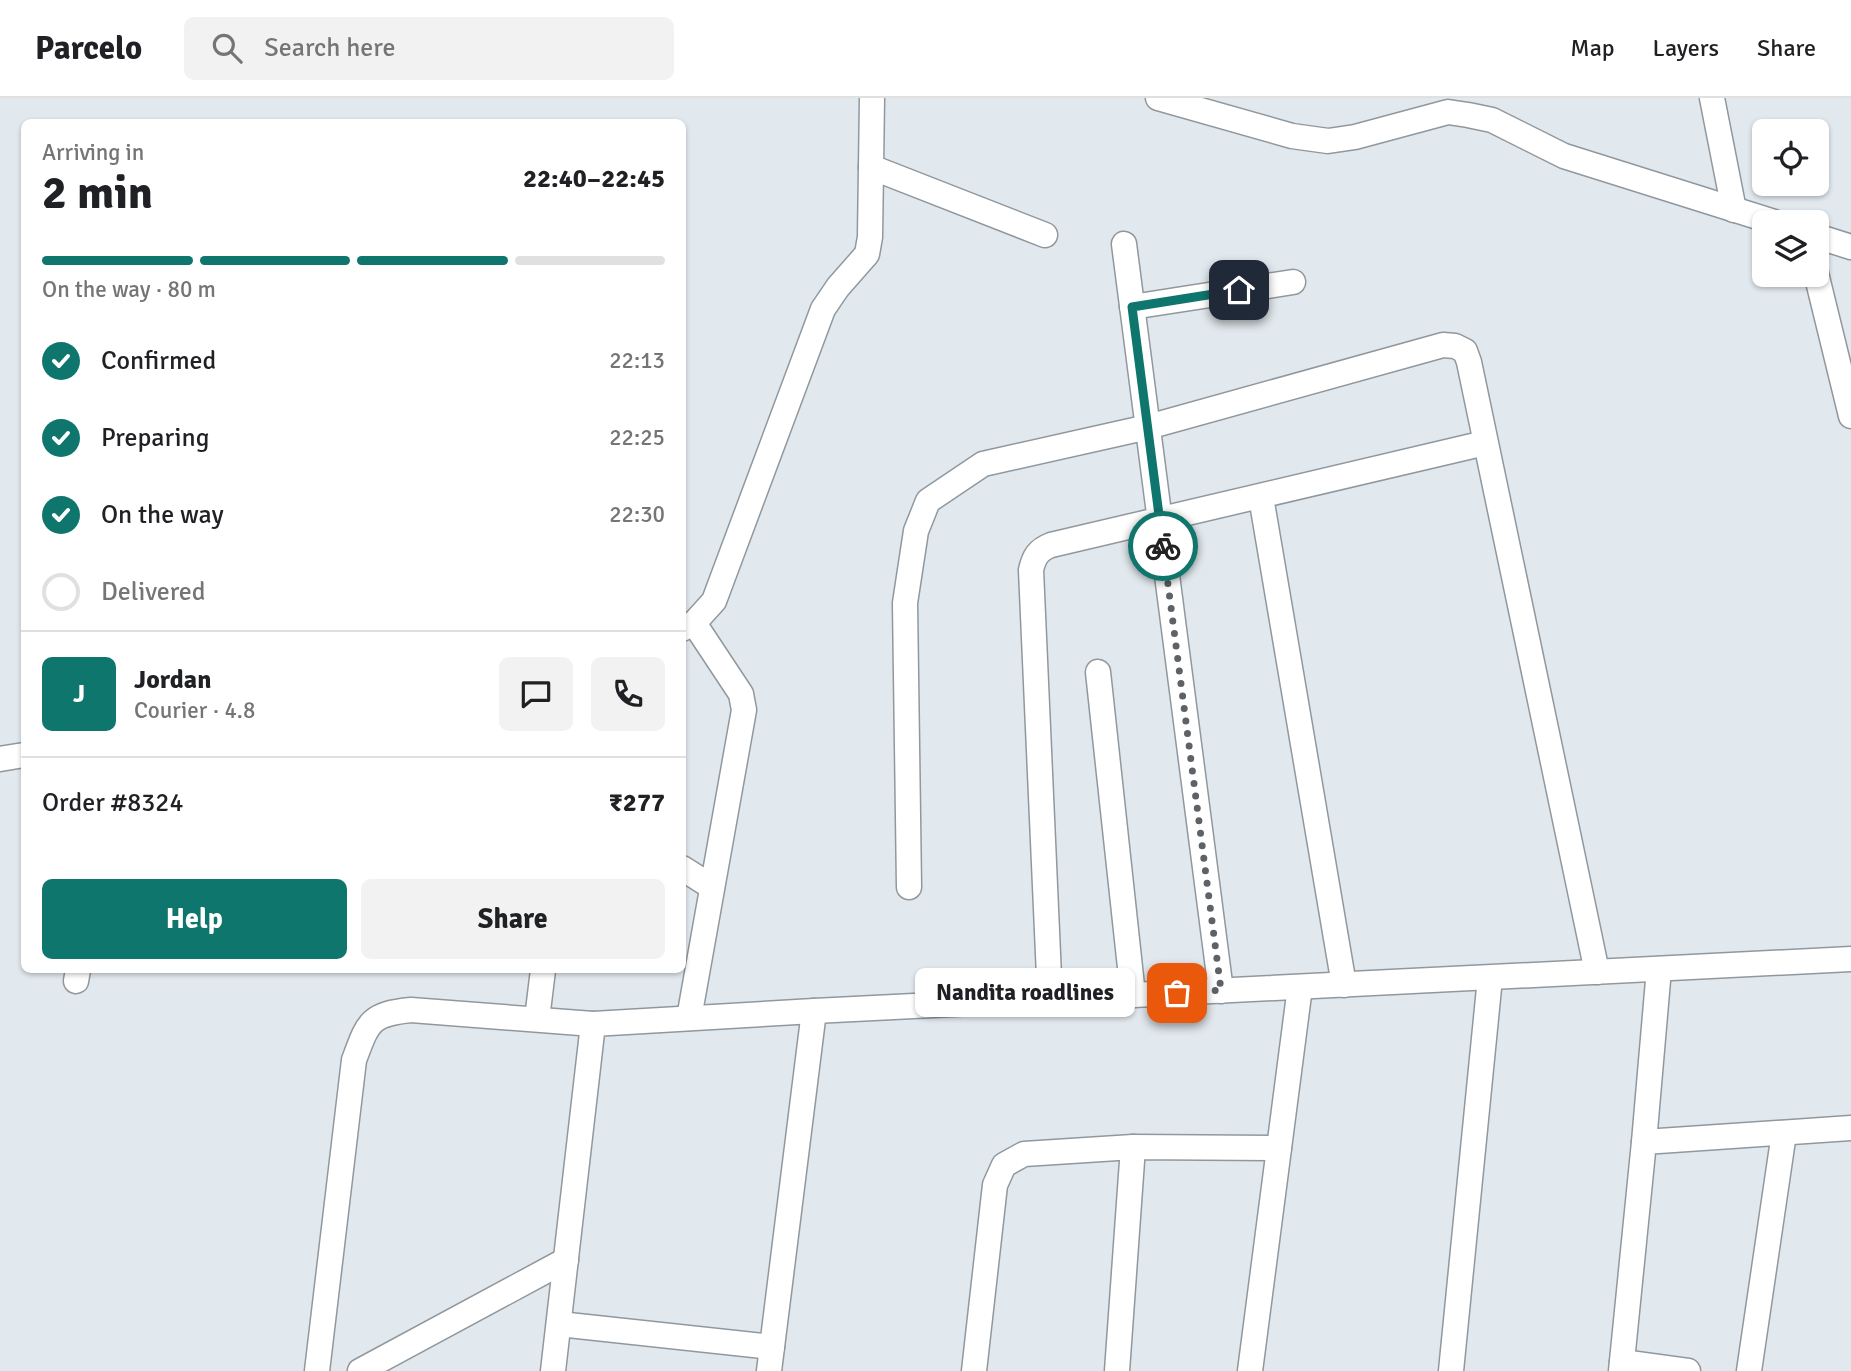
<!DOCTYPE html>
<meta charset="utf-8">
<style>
body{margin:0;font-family:Signika,sans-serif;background:#f2f2f2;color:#202124;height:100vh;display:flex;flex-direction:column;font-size:26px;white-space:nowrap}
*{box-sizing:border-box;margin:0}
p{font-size:23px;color:#757577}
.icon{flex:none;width:38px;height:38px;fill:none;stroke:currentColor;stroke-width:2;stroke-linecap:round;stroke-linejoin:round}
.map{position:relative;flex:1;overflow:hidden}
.details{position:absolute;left:21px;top:21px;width:665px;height:854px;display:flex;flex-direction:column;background:#fff;border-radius:10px;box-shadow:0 2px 5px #0004}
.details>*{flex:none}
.tools{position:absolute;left:1752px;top:21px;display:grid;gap:14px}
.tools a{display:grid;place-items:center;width:77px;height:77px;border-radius:10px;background:#fff;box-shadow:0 2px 5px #0004;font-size:35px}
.pin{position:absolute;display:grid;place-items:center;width:60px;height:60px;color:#fff;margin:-30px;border-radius:14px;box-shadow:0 4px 10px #0006}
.courier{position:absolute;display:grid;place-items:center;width:70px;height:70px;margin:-35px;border:5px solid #0f766e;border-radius:50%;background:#fff;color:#222;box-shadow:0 2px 9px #0007}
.bubble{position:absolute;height:49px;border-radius:10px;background:#fff;box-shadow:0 2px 5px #0004;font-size:23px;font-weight:700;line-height:49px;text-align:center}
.overview em{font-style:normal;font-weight:700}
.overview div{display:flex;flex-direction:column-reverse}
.overview{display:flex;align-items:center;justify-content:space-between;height:119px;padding:0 21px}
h1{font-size:46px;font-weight:700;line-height:52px}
.bar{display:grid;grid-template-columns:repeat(4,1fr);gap:10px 7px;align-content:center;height:84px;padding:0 21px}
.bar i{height:9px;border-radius:5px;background:#e0e0e0}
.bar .active{background:#0f766e}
.bar p{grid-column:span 4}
.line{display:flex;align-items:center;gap:18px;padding:0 21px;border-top:2px solid #e0e0e0}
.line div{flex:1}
.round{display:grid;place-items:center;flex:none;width:74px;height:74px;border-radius:10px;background:#f2f2f2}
ol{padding:0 21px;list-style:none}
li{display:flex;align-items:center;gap:21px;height:77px}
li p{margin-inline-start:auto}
li .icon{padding:7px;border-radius:50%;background:#0f766e;color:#fff;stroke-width:4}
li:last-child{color:#757577}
li i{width:38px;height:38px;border:4px solid #e0e0e0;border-radius:50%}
.cta{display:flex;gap:14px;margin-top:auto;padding:14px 21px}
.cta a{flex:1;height:80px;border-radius:10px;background:#0f766e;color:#fff;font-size:28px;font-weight:700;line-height:80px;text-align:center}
.cta a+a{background:#f2f2f2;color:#202124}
header{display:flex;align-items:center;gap:42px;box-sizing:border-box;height:98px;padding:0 35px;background:#fff;border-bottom:2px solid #e0e0e0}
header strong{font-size:33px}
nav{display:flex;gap:38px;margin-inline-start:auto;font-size:24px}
.search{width:490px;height:63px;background:#f2f2f2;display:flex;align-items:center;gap:18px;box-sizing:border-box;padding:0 24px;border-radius:10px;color:#757577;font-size:26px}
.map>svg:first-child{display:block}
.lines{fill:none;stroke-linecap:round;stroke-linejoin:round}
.street-casing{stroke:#91989d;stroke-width:27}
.street{stroke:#fff;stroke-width:24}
.done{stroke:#5e6266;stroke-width:7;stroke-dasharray:0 12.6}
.route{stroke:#0f766e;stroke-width:9}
</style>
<header>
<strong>Parcelo</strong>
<div class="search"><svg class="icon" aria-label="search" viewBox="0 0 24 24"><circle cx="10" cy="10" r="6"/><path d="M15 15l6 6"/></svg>Search here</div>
<nav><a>Map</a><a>Layers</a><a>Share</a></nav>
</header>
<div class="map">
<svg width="1851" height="1273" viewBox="0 0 1851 1273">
<rect width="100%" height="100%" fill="#e2e9ee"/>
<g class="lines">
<defs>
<g id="street">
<polyline points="1158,0 1292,38 1328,43 1355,39 1448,14 1468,17 1492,22 1564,58 1774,124"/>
<polyline points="1712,0 1734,112"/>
<polyline points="871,69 1045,137"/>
<polyline points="1816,138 1851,149"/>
<polyline points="1124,146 1221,893"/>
<polyline points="1816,175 1851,318"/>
<polyline points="1132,209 1293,184"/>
<polyline points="1261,399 1344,887"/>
<polyline points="682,531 694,525 714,503 823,211 838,189 867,156 870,139 872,0"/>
<polyline points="1098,574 1133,897"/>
<polyline points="0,661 24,657"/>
<polyline points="682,770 712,789"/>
<polyline points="909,789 905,505 916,433 928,403 983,366 1148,329 1443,247 1455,248 1465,253 1469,264 1597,874"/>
<polyline points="76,883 78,872"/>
<path d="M1050,901L1031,472C1034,459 1038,452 1051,447L1485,345"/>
<polyline points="689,920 744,612 741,596 694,525"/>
<polyline points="537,921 543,872"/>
<polyline points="1644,1044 1659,871"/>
<polyline points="559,1226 772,1249"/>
<polyline points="1622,1264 1688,1273"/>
<path d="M317,1273L354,962C368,925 369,916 411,912L593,926"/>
<polyline points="360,1273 566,1162"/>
<polyline points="553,1273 593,926 814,913"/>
<polyline points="769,1273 814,913 1851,861"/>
<polyline points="974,1273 995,1087 1004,1067 1024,1056 1133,1049 1279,1050"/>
<polyline points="1117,1273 1133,1049"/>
<polyline points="1250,1273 1300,889"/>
<polyline points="1451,1273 1490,880"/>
<polyline points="1621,1273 1644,1044 1851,1030"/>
<polyline points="1749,1273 1784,1035"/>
</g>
</defs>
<use href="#street" class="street-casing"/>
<use href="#street" class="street"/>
</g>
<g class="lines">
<polyline class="done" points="1163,448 1221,892 1177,895"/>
<polyline class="route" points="1163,448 1132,209 1239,192"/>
</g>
</svg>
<div class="tools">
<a><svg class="icon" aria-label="locate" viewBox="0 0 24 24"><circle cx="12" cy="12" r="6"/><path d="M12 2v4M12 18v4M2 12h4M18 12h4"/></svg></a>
<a><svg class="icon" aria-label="layers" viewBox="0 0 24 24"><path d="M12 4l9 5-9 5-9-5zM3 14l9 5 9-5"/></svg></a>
</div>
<div class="pin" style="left:1177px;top:895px;background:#ea580c"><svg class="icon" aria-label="bag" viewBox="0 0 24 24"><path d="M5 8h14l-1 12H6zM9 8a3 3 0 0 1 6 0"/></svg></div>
<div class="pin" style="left:1239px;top:192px;background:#1f2937"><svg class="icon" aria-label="home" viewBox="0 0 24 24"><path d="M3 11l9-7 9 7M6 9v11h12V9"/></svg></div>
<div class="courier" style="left:1163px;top:448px"><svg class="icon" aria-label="bike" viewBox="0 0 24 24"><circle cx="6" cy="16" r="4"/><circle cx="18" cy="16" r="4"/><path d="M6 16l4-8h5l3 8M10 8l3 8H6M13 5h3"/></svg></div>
<div class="bubble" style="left:915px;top:870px;width:220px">Nandita roadlines</div>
<section class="details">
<div class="overview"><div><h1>2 min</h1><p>Arriving in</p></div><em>22:40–22:45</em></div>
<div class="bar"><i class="active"></i><i class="active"></i><i class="active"></i><i></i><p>On the way · 80 m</p></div>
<ol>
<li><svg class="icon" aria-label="check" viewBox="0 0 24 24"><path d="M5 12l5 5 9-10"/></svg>Confirmed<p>22:13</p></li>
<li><svg class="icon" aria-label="check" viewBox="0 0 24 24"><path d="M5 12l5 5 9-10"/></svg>Preparing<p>22:25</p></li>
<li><svg class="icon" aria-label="check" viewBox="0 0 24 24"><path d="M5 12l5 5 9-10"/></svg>On the way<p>22:30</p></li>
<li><i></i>Delivered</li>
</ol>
<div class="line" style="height:126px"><b class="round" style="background:#0f766e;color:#fff">J</b><div><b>Jordan</b><p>Courier · 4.8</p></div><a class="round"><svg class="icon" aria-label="chat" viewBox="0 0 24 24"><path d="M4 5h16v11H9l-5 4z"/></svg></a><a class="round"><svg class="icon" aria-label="phone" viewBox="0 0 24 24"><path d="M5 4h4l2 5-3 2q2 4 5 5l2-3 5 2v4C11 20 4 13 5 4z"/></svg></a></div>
<div class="line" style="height:91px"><div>Order #8324</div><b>₹277</b></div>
<div class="cta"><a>Help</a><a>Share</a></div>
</section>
</div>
